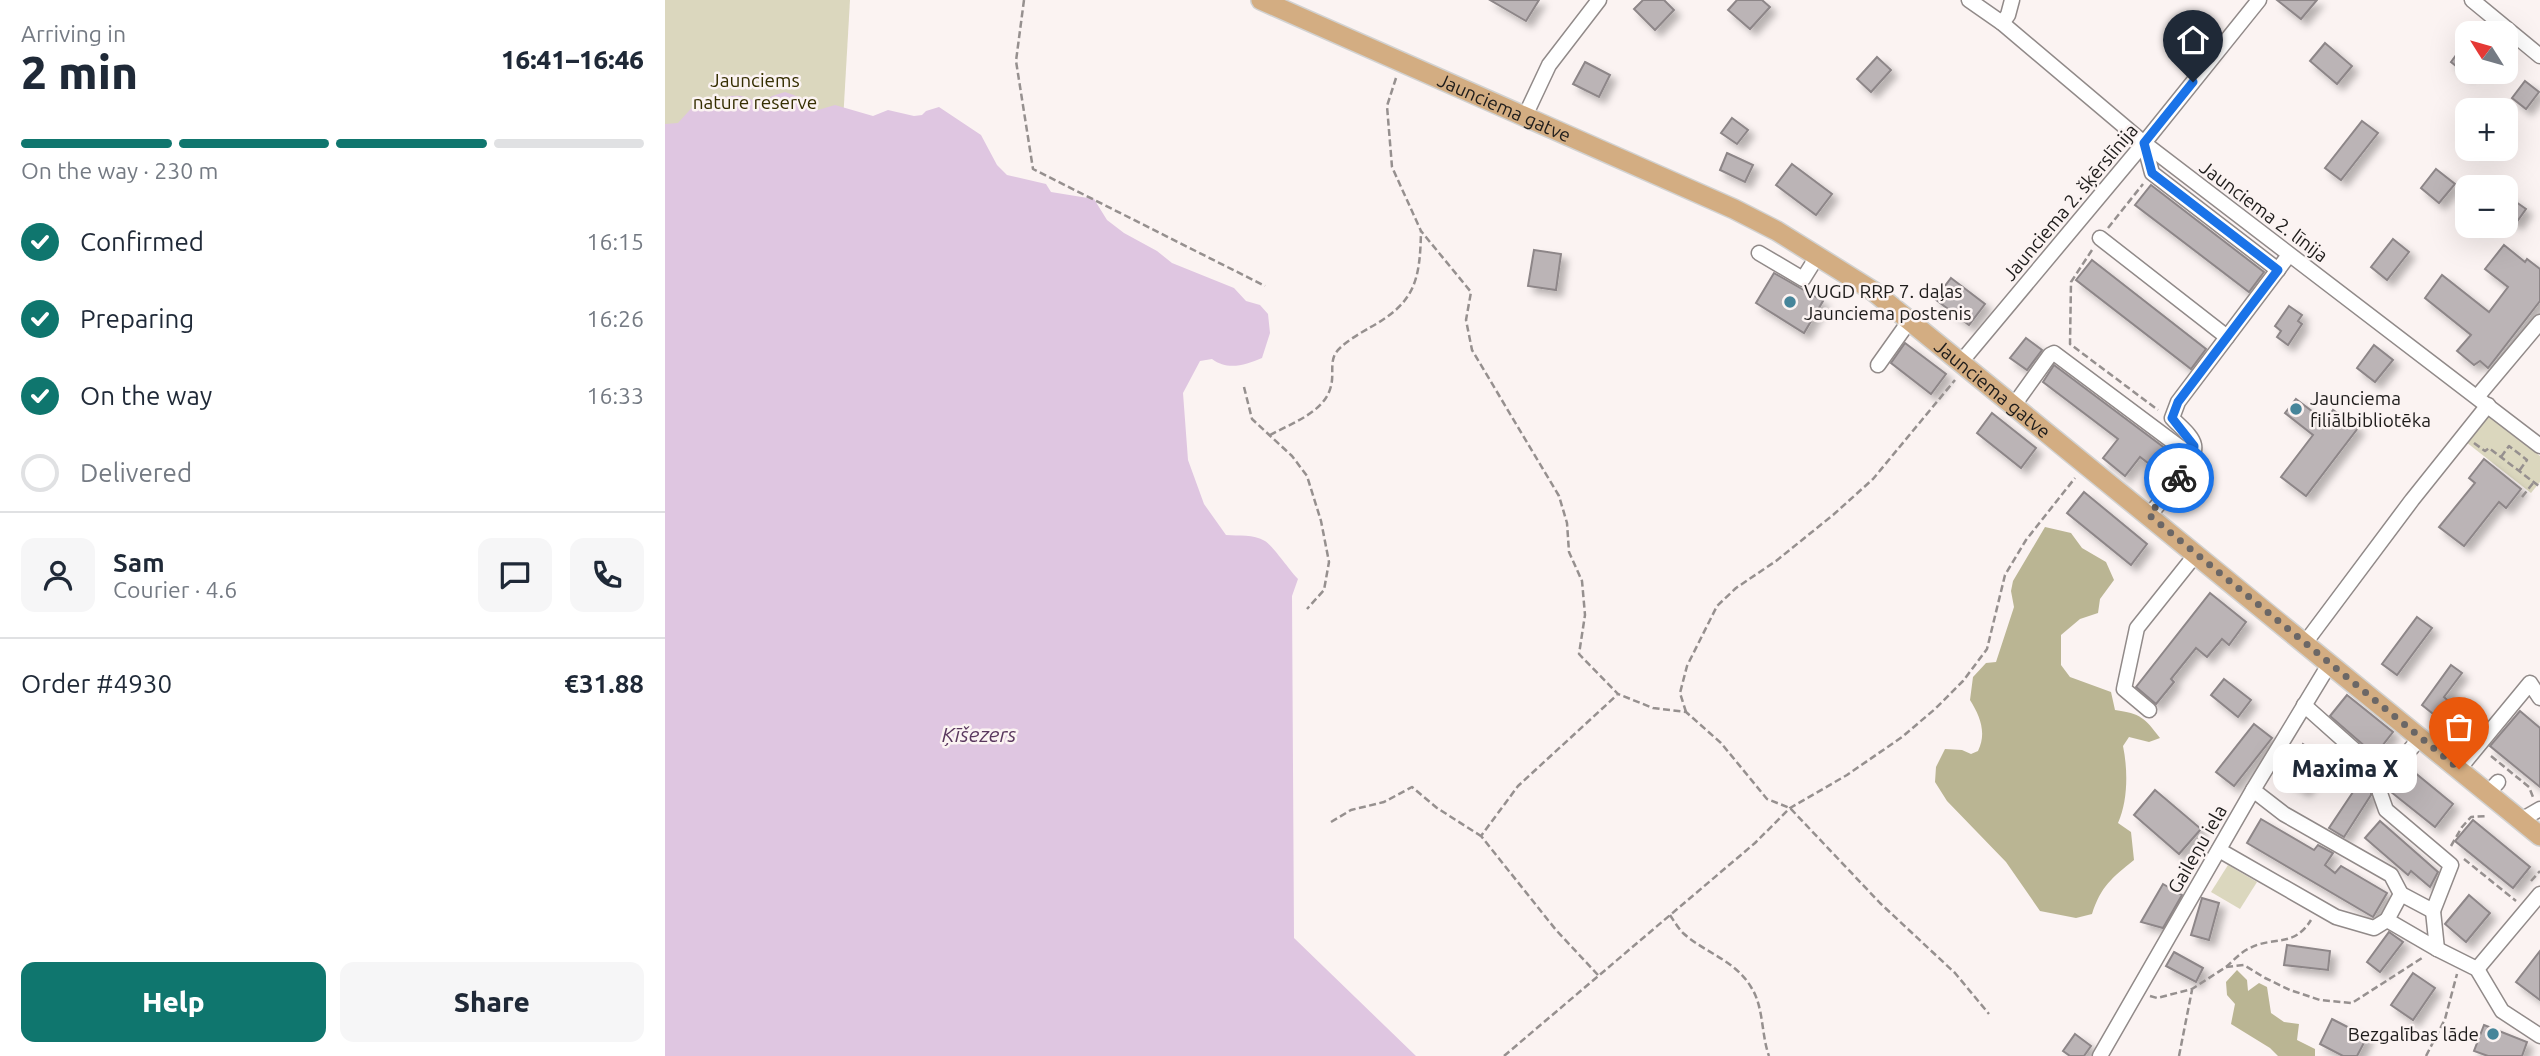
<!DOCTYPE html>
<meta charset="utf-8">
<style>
body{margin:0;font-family:Ubuntu,sans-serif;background:#f6f6f7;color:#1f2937;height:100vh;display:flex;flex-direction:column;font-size:26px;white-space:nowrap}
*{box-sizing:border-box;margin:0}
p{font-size:23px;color:#747a83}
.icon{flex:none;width:38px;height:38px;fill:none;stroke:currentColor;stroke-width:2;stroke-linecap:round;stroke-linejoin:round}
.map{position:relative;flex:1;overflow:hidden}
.drawer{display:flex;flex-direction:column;background:#fff;width:665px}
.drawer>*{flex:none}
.needle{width:46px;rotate:307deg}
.tools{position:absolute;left:1790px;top:21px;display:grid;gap:14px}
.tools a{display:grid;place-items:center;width:63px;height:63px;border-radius:14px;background:#fff;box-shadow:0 7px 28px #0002;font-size:35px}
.pin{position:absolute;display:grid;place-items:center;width:60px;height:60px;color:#fff;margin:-72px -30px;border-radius:50% 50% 50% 0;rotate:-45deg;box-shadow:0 0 7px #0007}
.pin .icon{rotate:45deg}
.courier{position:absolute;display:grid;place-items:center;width:70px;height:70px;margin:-35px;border:5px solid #1a73e8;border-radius:50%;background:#fff;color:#222;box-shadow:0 2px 9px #0007}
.bubble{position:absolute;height:49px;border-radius:14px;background:#fff;box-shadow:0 7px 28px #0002;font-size:23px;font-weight:800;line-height:49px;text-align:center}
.summary em{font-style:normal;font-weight:800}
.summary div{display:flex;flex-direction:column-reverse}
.summary{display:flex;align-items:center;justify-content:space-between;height:119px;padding:0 21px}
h1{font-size:46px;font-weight:800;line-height:52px}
.bar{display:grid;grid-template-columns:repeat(4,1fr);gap:10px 7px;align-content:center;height:84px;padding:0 21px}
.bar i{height:9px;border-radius:5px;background:#e0e1e3}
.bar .active{background:#0f766e}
.bar p{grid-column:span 4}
.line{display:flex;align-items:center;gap:18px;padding:0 21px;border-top:2px solid #e0e1e3}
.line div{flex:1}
.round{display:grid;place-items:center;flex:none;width:74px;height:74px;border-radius:14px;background:#f6f6f7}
ol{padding:0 21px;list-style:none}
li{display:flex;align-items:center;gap:21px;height:77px}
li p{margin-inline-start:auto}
li .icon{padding:7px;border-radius:50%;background:#0f766e;color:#fff;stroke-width:4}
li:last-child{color:#747a83}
li i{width:38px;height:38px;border:4px solid #e0e1e3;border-radius:50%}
.cta{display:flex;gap:14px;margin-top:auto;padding:14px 21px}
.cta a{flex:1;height:80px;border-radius:14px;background:#0f766e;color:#fff;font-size:28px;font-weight:800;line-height:80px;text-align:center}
.cta a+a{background:#f6f6f7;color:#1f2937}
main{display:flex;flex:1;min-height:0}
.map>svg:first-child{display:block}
.green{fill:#dbd7be}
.forest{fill:#bab593}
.water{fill:#dfc6e1}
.building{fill:#bbb4b6;stroke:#8d8688;stroke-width:2;filter:url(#shadow)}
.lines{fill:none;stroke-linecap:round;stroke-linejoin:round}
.minor-casing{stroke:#918a89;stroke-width:17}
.major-casing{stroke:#d2d2d1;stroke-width:22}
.path{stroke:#96908f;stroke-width:2.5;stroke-dasharray:7 3.5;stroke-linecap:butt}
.minor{stroke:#fff;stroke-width:14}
.major{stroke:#d3ad82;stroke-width:19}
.done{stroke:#6b6766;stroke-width:7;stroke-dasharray:0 12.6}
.route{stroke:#1a73e8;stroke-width:9}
.poi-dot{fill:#46859a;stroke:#fbf3f2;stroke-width:2.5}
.labels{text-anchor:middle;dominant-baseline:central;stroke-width:5;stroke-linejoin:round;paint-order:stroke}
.park-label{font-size:19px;fill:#352e01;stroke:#fbf3f2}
.street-label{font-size:19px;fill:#1e1c1b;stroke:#fbf3f2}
.poi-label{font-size:19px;fill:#1e1c1b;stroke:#fbf3f2;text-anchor:start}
.water-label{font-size:21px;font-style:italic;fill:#5a385e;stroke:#fbf3f2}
</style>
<main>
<section class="drawer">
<div class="summary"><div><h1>2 min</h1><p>Arriving in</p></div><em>16:41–16:46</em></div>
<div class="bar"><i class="active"></i><i class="active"></i><i class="active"></i><i></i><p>On the way · 230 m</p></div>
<ol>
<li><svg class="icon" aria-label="check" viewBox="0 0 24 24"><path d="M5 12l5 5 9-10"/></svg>Confirmed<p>16:15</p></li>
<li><svg class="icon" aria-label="check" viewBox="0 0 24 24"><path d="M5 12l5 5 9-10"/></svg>Preparing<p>16:26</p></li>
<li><svg class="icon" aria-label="check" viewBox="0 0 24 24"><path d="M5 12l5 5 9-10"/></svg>On the way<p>16:33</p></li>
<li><i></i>Delivered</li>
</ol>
<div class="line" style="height:126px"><a class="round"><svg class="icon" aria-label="person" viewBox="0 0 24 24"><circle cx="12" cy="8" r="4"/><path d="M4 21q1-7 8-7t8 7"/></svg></a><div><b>Sam</b><p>Courier · 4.6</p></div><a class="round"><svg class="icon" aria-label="chat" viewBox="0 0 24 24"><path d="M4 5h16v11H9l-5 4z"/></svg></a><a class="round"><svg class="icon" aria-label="phone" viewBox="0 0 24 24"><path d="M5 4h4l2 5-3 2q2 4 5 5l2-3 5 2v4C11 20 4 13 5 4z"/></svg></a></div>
<div class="line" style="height:91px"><div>Order #4930</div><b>€31.88</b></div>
<div class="cta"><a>Help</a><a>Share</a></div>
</section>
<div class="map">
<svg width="1875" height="1056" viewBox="0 0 1875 1056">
<defs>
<filter id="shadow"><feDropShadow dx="6" dy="6" stdDeviation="3.5" flood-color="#0004"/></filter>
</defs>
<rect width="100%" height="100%" fill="#fbf3f2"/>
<g class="green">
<polygon points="0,0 185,0 167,312 0,352"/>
<polygon points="1822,415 1875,456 1875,482 1866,493 1801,442"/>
<polygon points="1563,865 1592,882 1575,909 1546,892"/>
</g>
<g class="forest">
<path d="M1380,527L1406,533L1417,548L1441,562L1449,580L1435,599L1433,613L1415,619L1396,635V665L1405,677L1446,692L1450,710C1476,714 1479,717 1495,738L1484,742L1464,737L1458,746C1463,770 1463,801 1453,823L1466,832L1469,860C1447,878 1436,886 1427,914L1411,918L1375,911L1341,862L1282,801L1270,782L1271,767L1280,749L1297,750L1306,754L1313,751C1322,733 1315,716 1305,700L1308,677L1321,663L1331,662L1349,607L1346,591L1348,581Z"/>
<polygon points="1572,970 1582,980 1583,991 1594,983 1602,987 1606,1013 1619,1022 1634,1024 1632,1040 1650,1049 1650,1056 1613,1056 1605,1048 1566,1024 1570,1004 1562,995 1561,982"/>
</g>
<path class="water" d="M120,92L137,98L153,110L170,105L208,116L223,110L249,116L257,115L261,111L274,107L316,135L332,165L342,175L381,184L386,192L429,199L442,220L459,233L492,251L507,263L569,288L581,301L595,305L603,314L605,333L597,358C580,365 563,371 547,359L535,361L518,393L523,460L539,504L561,535C574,536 588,534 600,541C607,545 625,571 633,579L627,596L629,938L751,1056H0V124L13,123L32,102C56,101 71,87 94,104L107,96Z"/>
<g class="building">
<polygon points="825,0 874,0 861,21"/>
<polygon points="978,0 999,0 1009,10 990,30 969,9"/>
<polygon points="1072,0 1097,0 1105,7 1085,29 1063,10"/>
<polygon points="1612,0 1652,0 1636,19"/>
<polygon points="1802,40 1802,75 1786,62"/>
<polygon points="1660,43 1687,66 1672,84 1645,61"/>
<polygon points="1212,57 1226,70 1206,92 1192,79"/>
<polygon points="920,62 945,75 934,97 908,84"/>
<polygon points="1860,81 1874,92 1861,109 1847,98"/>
<polygon points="1067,118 1083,130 1072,144 1056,133"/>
<polygon points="1697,121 1713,133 1676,180 1660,168"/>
<polygon points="1062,153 1088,165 1080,182 1055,170"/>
<polygon points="1127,164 1167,194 1151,215 1111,185"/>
<polygon points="1771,169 1790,184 1774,203 1756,188"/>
<polygon points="1486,185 1599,272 1584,292 1470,205"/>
<polygon points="1841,195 1861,209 1851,223 1841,216"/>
<polygon points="1728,239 1744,252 1722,280 1706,267"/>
<polygon points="1839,245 1860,262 1862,259 1875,269 1875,301 1823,368 1815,361 1809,365 1792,351 1806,335 1760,298 1777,275 1824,312 1843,287 1820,269"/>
<polygon points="869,250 896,254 891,290 863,286"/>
<polygon points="1427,260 1541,349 1526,369 1411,280"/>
<polygon points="1109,273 1158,301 1139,333 1091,303"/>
<polygon points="1286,278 1320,304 1304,325 1270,299"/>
<polygon points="1624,306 1637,315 1633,321 1637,324 1623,345 1612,337 1616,331 1610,326"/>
<polygon points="1361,338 1377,350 1362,370 1345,358"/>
<polygon points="1240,343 1281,374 1266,394 1226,363"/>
<polygon points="1709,345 1728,360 1710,382 1692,368"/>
<polygon points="1389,365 1513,458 1500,476 1475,457 1460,476 1438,458 1453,439 1378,382"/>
<polygon points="1631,399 1660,421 1668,410 1693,428 1641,496 1616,477 1648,435 1620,413"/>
<polygon points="1327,413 1371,448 1356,468 1312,433"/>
<polygon points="1819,459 1856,489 1841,508 1834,502 1799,546 1774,527 1810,483 1804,478"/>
<polygon points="1419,492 1482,544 1466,565 1402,513"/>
<polygon points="1545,593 1581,622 1564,645 1557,639 1542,657 1531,648 1506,679 1509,682 1491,704 1471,687"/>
<polygon points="1752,617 1767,628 1732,675 1717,664"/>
<polygon points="1786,665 1797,673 1779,697 1811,724 1798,738 1757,705"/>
<polygon points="1559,679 1586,700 1573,717 1546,695"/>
<polygon points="1682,695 1728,732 1710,755 1665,716"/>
<polygon points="1855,711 1875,728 1875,787 1825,746"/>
<polygon points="1589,724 1607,738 1569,786 1551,772"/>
<polygon points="1638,744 1659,757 1639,790 1618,777"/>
<polygon points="1743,767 1788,804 1770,827 1726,792 1729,783"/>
<polygon points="1694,783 1706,790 1706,795 1679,837 1664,828"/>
<polygon points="1490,790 1536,829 1514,854 1469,815"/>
<polygon points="1596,819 1649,850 1653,845 1668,853 1660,865 1670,873 1676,866 1722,893 1708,917 1582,843"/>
<polygon points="1808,820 1865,867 1848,888 1790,841"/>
<polygon points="1715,821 1773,872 1765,887 1746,871 1743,875 1700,838"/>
<polygon points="1498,884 1517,895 1498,928 1476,922"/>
<polygon points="1804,895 1825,913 1801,942 1780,924"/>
<polygon points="1537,898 1554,903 1544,940 1526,935"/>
<polygon points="1724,932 1738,942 1715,972 1702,962"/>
<polygon points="1622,945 1665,951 1663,970 1619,965"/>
<polygon points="1875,951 1875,1000 1851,982"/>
<polygon points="1509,952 1538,968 1531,982 1501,966"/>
<polygon points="1748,973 1770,988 1748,1020 1726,1005"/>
<polygon points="1667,1019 1702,1037 1692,1056 1678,1056 1655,1044"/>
<polygon points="1819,1025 1862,1042 1857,1056 1823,1056 1809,1051"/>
<polygon points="1410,1034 1426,1046 1419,1056 1405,1056 1398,1051"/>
</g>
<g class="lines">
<defs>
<g id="minor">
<polyline points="1304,0 1337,23 1479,143 1875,446"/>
<polyline points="1807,0 1875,56"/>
<polyline points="1337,23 1343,15 1347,0"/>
<polyline points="860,116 884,65 934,0"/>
<polyline points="1479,143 1487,173 1613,270"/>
<polyline points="1435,238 1562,337"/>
<polyline points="1094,253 1138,279 1153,255"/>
<polyline points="1296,362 1479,143 1594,0"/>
<polyline points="1213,365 1245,320"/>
<polyline points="1812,397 1875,322"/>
<polyline points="1349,405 1385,355 1389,353 1528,457"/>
<path d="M1484,515C1496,501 1533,464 1529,445C1527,435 1513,425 1507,418L1513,402L1624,255"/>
<polyline points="1640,643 1747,500 1823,405"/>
<polyline points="1639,705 1721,778"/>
<polyline points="1484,710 1459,689 1472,628 1531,554"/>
<polyline points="1794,769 1865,683 1875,698"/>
<polyline points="1588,790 1619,814 1726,875 1736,894 1722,920 1772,949 1812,969 1837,1011 1875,1036"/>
<polyline points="1823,793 1833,782"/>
<polyline points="1856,820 1875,809"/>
<polyline points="1554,850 1671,917 1709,928 1722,920"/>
<polyline points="1736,894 1768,911 1786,865 1721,810 1715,793 1721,778 1755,738"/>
<polyline points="1768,911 1772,949"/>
<polyline points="1812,969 1875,894"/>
<polyline points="1435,1056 1588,790 1665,663"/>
</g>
<g id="major">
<path id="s1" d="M596,0L1069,209L1112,231L1208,291L1875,836"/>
</g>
</defs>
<use href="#minor" class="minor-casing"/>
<use href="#major" class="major-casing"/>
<g class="path">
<polyline points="359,0 351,61 368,169 600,286"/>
<polyline points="731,78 722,106 727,167 756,231 806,292 801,320 807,350 894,496 902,523 904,552 917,581 920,615 914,654 953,694 988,708 1021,712 1056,743 1102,799 1125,808 1215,903 1290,973 1324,1014"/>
<polyline points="1443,228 1478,184"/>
<polyline points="1427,250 1406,282 1405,344 1493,410"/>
<polyline points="579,387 587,419 627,456 642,476 656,521 664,562 659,590 642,609"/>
<path d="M605,435C627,423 660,412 666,386C669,375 665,364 670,354C676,344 694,334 704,328C750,303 755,281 756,231"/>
<polyline points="1809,443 1820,451 1824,448 1875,487"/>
<polyline points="1836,457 1844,446 1862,460 1854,471"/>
<polyline points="1857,497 1869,482"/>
<polyline points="1021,712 1015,693 1022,666 1052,606 1071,588 1111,561 1168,515 1208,479 1290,380"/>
<polyline points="1826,756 1864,787 1868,797"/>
<polyline points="666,822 686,810 719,802 747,787 772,808 816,836"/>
<polyline points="1786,846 1797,827 1806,817 1823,816"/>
<polyline points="1799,859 1851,901"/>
<polyline points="1866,881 1875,871"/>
<path d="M1005,915C1009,921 1013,928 1018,933C1040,953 1070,960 1086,987C1099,1007 1096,1034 1104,1056"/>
<path d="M1561,967C1568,961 1575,953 1583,949C1608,935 1628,949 1646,920"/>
<polyline points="933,975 891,930 816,836 853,786 952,695"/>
<polyline points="1485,996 1492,998 1527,989 1561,967 1579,965 1600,978 1625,990 1655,1000 1687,1003 1757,958"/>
<polyline points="839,1056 1090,843 1125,808 1182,775 1237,737 1270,709 1298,681 1322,649 1340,575 1361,540 1410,478"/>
<polyline points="1514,1056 1527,990"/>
<polyline points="1761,1056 1780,1019 1792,974"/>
</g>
<use href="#minor" class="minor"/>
<use href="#major" class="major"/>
</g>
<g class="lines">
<polyline class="done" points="1514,478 1484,515 1794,769"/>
<polyline class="route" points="1514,478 1528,457 1529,446 1507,418 1513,402 1613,270 1487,173 1479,143 1528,82"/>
</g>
<g class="poi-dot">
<circle cx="1125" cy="302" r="7"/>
<circle cx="1631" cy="409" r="7"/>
<circle cx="1828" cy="1034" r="7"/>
</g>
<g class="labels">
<g class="park-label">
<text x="90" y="80">Jaunciems<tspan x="90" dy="22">nature reserve</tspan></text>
</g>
<g class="street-label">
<text stroke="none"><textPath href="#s1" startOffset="266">Jaunciema gatve</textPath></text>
<text transform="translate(1405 202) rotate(-50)">Jaunciema 2. šķērslīnija</text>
<text transform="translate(1599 211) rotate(37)">Jaunciema 2. līnija</text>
<text stroke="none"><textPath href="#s1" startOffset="833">Jaunciema gatve</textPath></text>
<text transform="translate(1532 849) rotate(-60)">Gaileņu iela</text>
</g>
<g class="poi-label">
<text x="1139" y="291">VUGD RRP 7. daļas<tspan x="1139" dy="22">Jaunciema postenis</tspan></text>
<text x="1645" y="398">Jaunciema<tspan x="1645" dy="22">filiālbibliotēka</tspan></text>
<text x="1814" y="1034" text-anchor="end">Bezgalības lāde</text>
</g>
<g class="water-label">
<text x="314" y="734">Ķīšezers</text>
</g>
</g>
</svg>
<div class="tools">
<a><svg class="needle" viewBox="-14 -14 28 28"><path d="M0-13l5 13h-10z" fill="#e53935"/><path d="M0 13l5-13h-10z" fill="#747a83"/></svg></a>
<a>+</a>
<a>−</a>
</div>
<div class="pin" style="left:1794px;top:769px;background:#ea580c"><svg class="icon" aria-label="bag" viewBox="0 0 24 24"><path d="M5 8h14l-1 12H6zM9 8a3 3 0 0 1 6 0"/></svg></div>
<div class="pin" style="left:1528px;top:82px;background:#1f2937"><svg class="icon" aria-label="home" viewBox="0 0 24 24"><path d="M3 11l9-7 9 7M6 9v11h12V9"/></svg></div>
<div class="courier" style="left:1514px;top:478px"><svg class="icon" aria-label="bike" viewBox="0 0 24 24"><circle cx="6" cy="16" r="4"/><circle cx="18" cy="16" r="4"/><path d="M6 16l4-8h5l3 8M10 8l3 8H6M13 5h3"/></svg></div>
<div class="bubble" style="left:1608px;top:744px;width:144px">Maxima X</div>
</div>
</main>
